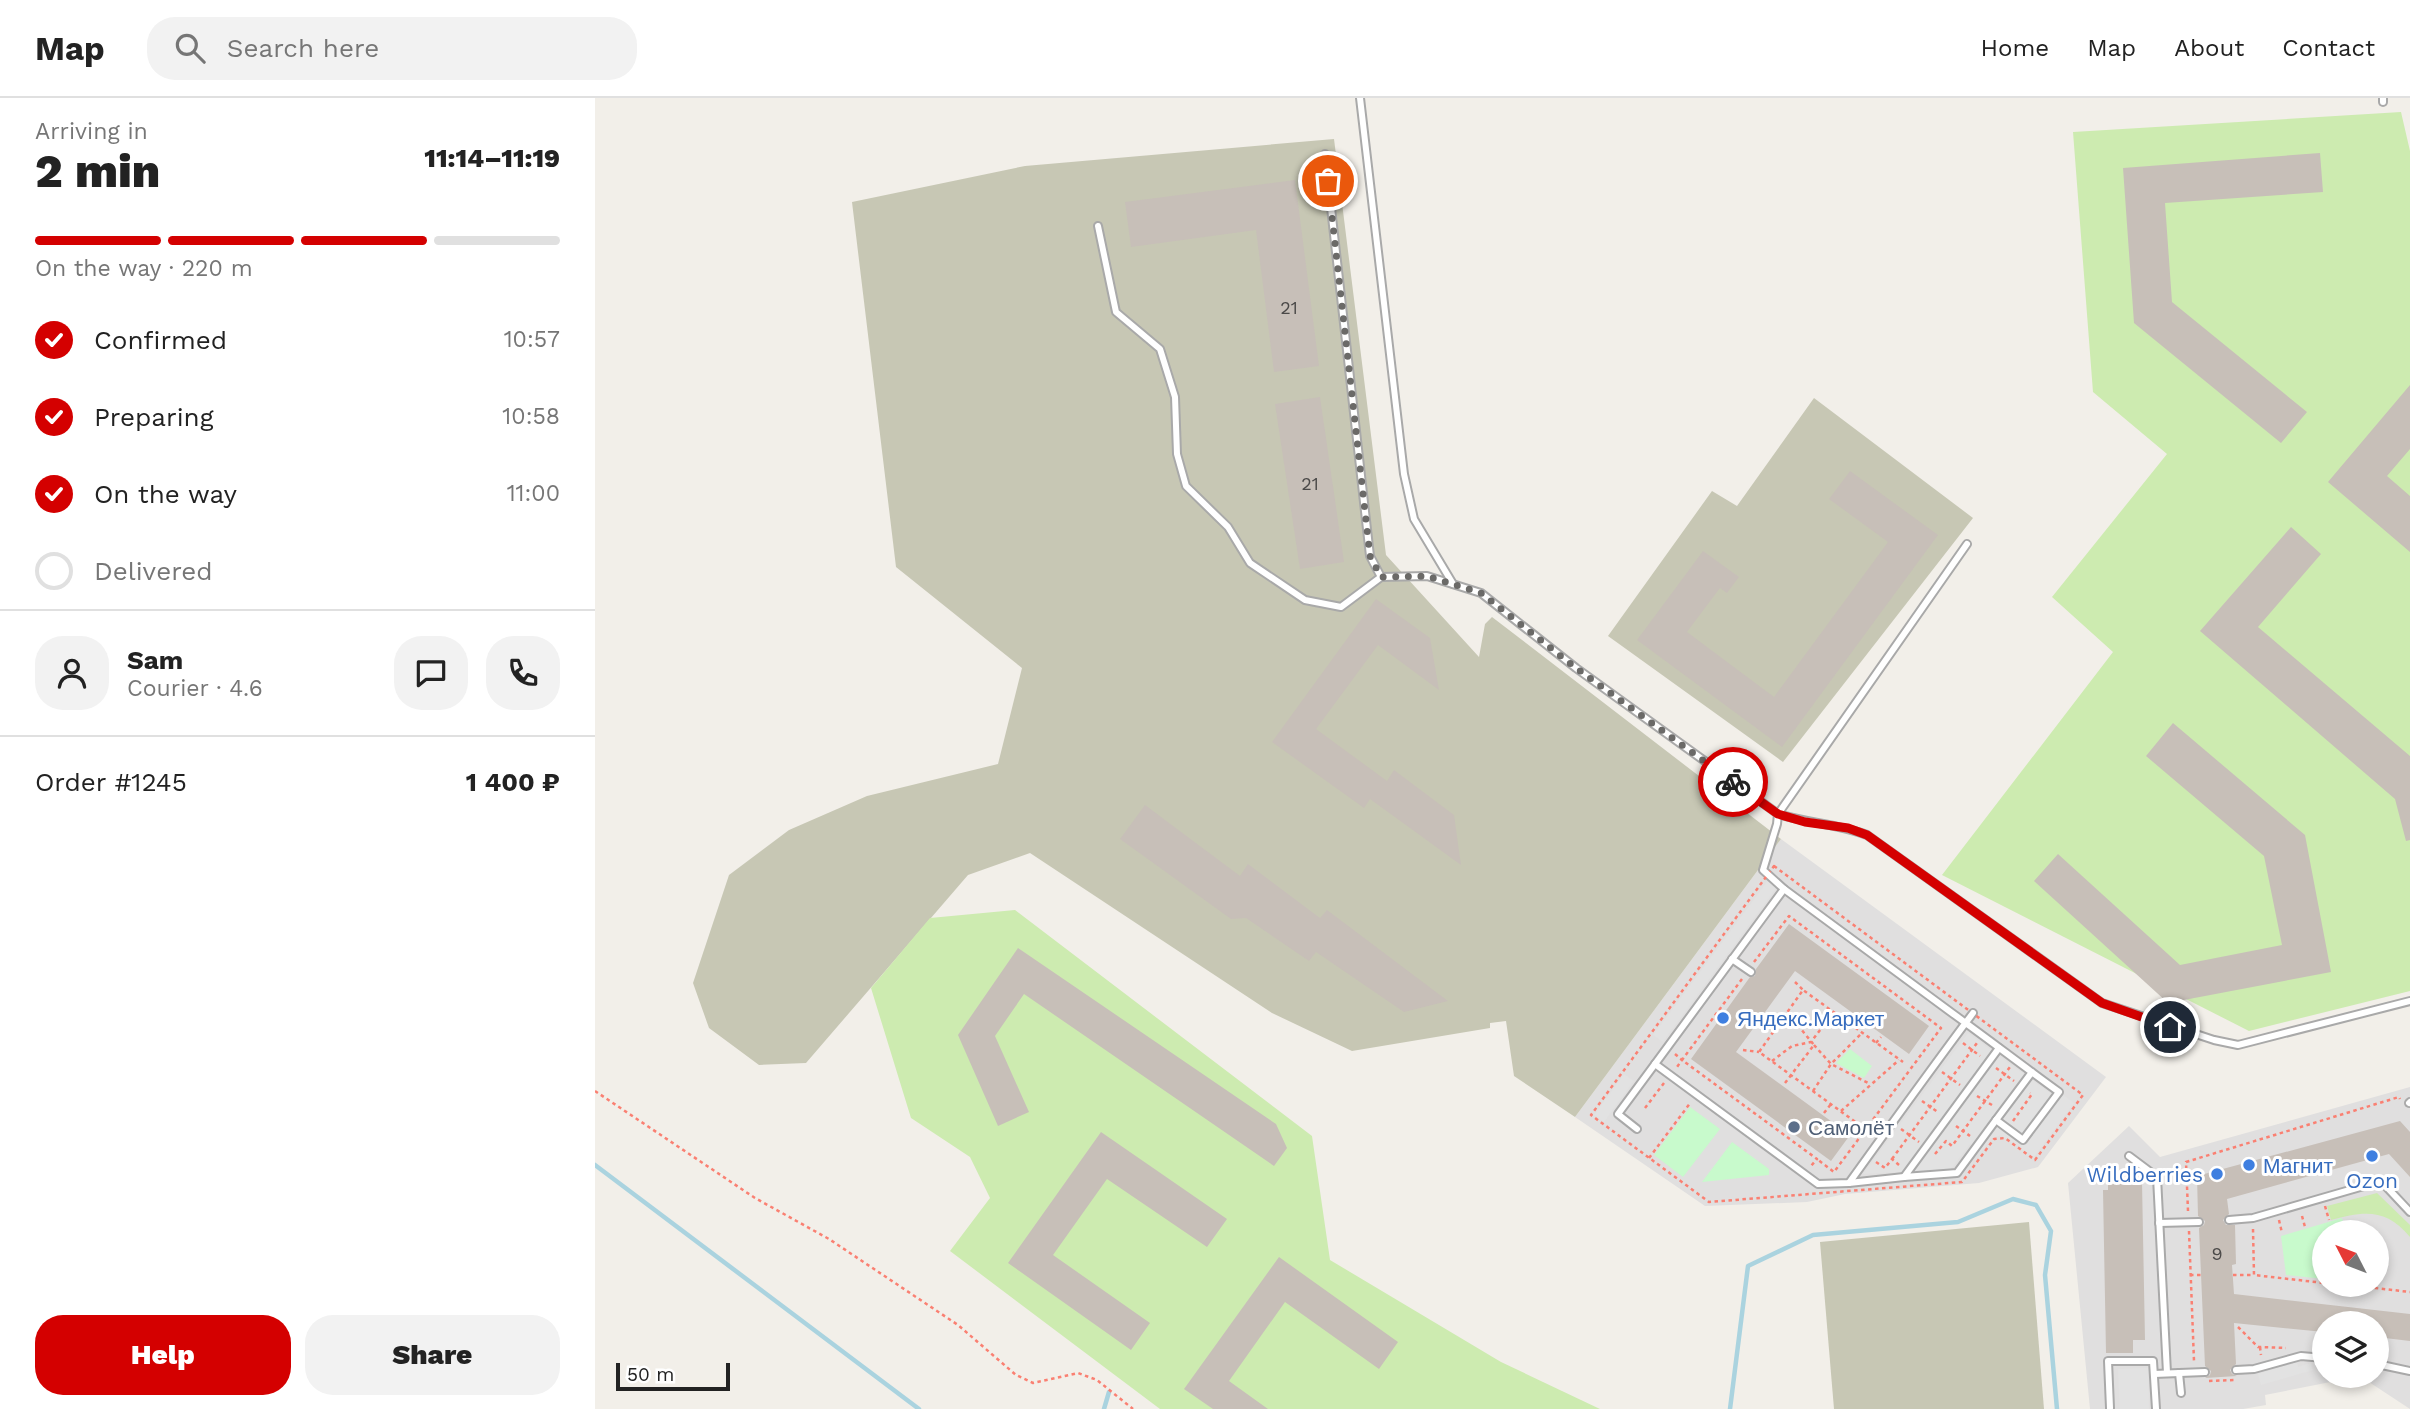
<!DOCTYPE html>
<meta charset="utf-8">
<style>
body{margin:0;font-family:"Work Sans",sans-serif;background:#f2f2f2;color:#222;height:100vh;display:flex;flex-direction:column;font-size:26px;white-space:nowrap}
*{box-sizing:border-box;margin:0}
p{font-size:23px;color:#767676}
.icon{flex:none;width:38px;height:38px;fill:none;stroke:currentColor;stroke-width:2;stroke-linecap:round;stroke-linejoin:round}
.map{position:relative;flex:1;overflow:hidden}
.panel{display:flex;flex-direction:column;background:#fff;width:595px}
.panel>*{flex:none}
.needle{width:46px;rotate:312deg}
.buttons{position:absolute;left:1717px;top:1122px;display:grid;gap:14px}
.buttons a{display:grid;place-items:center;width:77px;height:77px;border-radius:50%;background:#fff;box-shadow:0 4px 10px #0003;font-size:35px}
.scale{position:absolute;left:21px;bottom:18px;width:114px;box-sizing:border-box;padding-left:7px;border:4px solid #222;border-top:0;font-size:19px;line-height:24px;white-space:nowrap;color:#222;-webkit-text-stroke:5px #fff;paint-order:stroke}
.pin{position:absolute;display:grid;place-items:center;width:60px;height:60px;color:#fff;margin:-30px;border:4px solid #fff;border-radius:50%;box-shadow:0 2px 7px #0007}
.courier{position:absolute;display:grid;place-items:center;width:70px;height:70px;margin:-35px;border:5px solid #d40000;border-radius:50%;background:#fff;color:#222;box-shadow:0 2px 9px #0007}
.headline em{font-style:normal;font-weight:800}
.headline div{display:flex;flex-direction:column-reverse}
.headline{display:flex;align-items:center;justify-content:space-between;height:119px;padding:0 35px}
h1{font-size:46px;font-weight:800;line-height:52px}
.bar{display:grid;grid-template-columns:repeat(4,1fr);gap:10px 7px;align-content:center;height:84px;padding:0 35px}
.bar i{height:9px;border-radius:5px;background:#e0e0e0}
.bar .on{background:#d40000}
.bar p{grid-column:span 4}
.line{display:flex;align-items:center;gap:18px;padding:0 35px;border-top:2px solid #e0e0e0}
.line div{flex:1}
.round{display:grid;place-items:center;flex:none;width:74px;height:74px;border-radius:28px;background:#f2f2f2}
ol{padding:0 35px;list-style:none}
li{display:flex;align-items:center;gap:21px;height:77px}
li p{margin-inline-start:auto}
li .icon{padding:7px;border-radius:50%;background:#d40000;color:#fff;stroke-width:4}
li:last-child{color:#767676}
li i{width:38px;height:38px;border:4px solid #e0e0e0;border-radius:50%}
.primary-button{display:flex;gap:14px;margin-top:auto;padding:14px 35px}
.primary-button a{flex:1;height:80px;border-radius:28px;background:#d40000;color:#fff;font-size:28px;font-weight:800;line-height:80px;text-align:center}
.primary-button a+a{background:#f2f2f2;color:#222}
header{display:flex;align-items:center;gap:42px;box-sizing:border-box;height:98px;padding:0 35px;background:#fff;border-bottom:2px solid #e0e0e0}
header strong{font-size:33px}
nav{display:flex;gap:38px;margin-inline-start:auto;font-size:24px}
.search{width:490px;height:63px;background:#f2f2f2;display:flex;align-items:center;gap:18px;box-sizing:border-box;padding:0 24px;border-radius:28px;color:#767676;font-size:26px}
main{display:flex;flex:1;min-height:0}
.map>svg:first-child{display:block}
.residential{fill:#e0dfdf;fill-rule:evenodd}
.construction{fill:#c7c7b4}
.grass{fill:#cdebb0}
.park{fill:#c8facc}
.parking{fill:#e2e2e2}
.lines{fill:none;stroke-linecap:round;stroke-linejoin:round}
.stream{stroke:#aad3df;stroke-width:4.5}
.building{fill:#c7bfb8}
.lane-casing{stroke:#a9a9a9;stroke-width:10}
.path{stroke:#fa8072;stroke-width:2.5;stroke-dasharray:3.5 3.5;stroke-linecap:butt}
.lane{stroke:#fff;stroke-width:6}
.done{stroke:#6b6a68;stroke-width:7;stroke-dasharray:0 12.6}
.route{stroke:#d40000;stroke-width:9}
.shop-dot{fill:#3f7fe0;stroke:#fff;stroke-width:2.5}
.service-dot{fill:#5c6f8a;stroke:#fff;stroke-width:2.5}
.labels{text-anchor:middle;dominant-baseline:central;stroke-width:6;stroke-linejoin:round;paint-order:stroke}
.number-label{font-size:18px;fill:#4b4948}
.shop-label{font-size:21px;fill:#366cbe;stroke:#fff;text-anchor:start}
.service-label{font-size:21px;fill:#4e5e75;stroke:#fff;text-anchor:start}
</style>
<header>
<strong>Map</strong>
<div class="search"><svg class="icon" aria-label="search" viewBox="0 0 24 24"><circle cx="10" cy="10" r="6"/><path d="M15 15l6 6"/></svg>Search here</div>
<nav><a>Home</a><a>Map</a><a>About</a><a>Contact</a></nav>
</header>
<main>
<section class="panel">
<div class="headline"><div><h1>2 min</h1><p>Arriving in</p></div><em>11:14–11:19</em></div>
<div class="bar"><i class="on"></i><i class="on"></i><i class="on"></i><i></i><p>On the way · 220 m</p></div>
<ol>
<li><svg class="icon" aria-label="check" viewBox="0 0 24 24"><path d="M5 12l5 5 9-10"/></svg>Confirmed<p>10:57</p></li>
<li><svg class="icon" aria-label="check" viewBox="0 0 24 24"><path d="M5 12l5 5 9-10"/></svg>Preparing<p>10:58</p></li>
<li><svg class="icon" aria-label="check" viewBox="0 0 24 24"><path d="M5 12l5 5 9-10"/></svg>On the way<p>11:00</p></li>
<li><i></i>Delivered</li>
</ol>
<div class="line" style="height:126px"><a class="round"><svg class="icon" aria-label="person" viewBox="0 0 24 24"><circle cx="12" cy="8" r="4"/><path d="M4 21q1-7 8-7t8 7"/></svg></a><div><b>Sam</b><p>Courier · 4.6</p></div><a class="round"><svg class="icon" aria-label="chat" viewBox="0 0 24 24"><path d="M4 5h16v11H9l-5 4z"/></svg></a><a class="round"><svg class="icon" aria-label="phone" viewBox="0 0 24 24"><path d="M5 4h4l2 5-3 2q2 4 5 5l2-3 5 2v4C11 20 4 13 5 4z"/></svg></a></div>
<div class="line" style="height:91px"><div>Order #1245</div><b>1 400 ₽</b></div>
<div class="primary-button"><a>Help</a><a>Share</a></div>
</section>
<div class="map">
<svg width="1815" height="1311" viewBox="0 0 1815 1311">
<rect width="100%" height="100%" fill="#f2efe9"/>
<g class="residential">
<polygon points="1186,741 1511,979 1443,1069 1384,1085 1250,1096 1212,1104 1110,1108 980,1019"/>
<path d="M1815,989V1311L1774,1284L1761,1279L1670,1297L1671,1307L1648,1311H1495L1473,1085L1534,1028L1565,1059ZM1729,1134H1782V1186H1729ZM1729,1225H1782V1278H1729Z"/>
</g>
<g class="construction">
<polygon points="739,41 791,457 884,559 890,526 897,519 1186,741 980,1019 919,978 911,923 895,925 895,930 757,953 677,915 435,755 373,777 211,965 164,967 114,930 98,885 134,777 194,732 272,698 403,666 427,570 301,469 257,104 430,68"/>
<polygon points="1219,300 1378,420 1188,664 1013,538 1117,393 1142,408"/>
<polygon points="1434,1124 1449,1311 1239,1311 1225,1144"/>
</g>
<g class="grass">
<polygon points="1806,14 1815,53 1815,893 1654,933 1347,777 1518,554 1457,499 1572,356 1498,294 1478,34"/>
<polygon points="420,812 717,1038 735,1162 906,1264 1005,1311 565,1311 355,1153 395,1100 375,1059 316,1020 276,890 335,820"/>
<path d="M1782,1095L1815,1127V1139C1791,1110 1769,1113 1736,1122L1732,1108Z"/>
</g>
<g class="park">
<polygon points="1255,951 1277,968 1269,980 1241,965"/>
<polygon points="1095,1009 1125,1031 1088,1079 1059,1057"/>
<polygon points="1137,1044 1174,1071 1174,1077 1107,1084"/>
<polygon points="1747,1120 1751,1134 1729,1134 1729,1181 1691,1177 1686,1138"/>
</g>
<g class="parking">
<polygon points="1174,781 1183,788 1068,944 1058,937"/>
<polygon points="1373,935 1463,1001 1467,996 1479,1005 1439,1059 1406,1037 1396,1041 1386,1054 1375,1046 1356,1071 1268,1076"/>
<polygon points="1029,976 1039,983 1009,1024 999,1017"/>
<polygon points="1702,1264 1703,1269 1716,1265 1718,1272 1666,1287 1663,1276"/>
<polygon points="1553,1270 1554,1311 1525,1311 1523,1271"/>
</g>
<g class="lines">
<g class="stream">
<polyline points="0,1067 324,1311"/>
<polyline points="509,1311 514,1294"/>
<polyline points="1135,1311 1153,1168 1218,1137 1363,1124 1418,1101 1441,1107 1456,1133 1450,1177 1462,1311"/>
</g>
</g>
<g class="building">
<polygon points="1725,55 1728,94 1570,105 1577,204 1712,314 1686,345 1539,225 1528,70"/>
<polygon points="700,82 724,268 679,274 661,132 536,149 530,104"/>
<polygon points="1815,287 1815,351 1792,378 1815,398 1815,454 1733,384"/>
<polygon points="725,299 749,464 705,471 680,306"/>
<polygon points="1255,373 1343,437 1187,649 1042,542 1108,453 1144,479 1132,495 1125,490 1092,534 1179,599 1293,444 1234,401"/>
<polygon points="1696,429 1726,456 1663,529 1815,658 1815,742 1811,743 1800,701 1605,533"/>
<polygon points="781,501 835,540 844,592 783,547 721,631 792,683 799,672 859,717 866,767 775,701 769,710 677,644"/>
<polygon points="1578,625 1710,737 1736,874 1573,905 1439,783 1463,756 1585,867 1687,847 1669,758 1551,658"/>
<polygon points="550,707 645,778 653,766 725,820 732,812 853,903 809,914 721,854 714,863 651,820 636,821 525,741"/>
<polygon points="1194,826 1334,928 1314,956 1200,873 1141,954 1255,1037 1236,1063 1096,961 1155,879 1160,878 1161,871"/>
<polygon points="423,850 681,1026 692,1050 679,1068 429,896 400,938 434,1014 403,1028 363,937"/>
<polygon points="1805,1023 1815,1034 1815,1079 1794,1056 1632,1101 1634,1116 1628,1122 1631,1127 1640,1127 1641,1166 1637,1167 1639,1196 1815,1216 1815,1243 1782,1239 1782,1225 1729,1225 1729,1234 1639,1225 1641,1266 1635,1272 1637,1276 1642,1278 1610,1280 1615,1277 1616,1273 1610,1268 1604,1130 1609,1127 1610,1123 1603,1118 1602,1078"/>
<polygon points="506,1034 632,1121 612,1149 512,1081 458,1157 555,1225 536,1252 413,1165"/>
<polygon points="1547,1084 1550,1242 1538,1242 1538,1255 1511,1255 1508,1092 1513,1092 1513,1085"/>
<polygon points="684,1159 803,1244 784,1271 690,1204 634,1283 673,1311 618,1311 589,1291"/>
</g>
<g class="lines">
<defs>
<g id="lane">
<polyline points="765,0 809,376 819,421 858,486"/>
<polyline points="1788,0 1788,4"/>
<polyline points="503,128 521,214 565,251 580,299 582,356 591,388 633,429 655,465 710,502 746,509 786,479 775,458 730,56"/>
<path d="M786,479L832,478L886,495L981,570L1183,716C1212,725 1244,726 1272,737L1507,905L1619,942L1643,947L1815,903"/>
<polyline points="1189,791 1168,772 1182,726 1183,716 1372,446"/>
<polyline points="1137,861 1156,874"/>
<path d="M1378,915C1336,971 1295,1028 1254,1085L1223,1086L1060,966L1189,791L1357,915C1393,941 1428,968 1464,994L1428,1042L1401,1022L1437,974"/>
<polyline points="1814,1005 1815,1004"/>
<polyline points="1401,1022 1362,1075 1309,1079 1404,950"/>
<polyline points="1042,1031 1023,1016 1060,966"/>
<polyline points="1534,1058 1562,1079 1572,1275"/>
<polyline points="1254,1085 1309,1079"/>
<polyline points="1634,1122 1658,1120 1786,1083 1815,1114"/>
<polyline points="1564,1125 1604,1124"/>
<polyline points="1782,1266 1815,1273"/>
<polyline points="1641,1272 1659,1271 1706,1258 1729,1260"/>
<polyline points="1584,1275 1586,1295"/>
<polyline points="1559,1276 1610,1274"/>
<polyline points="1515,1310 1513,1263 1558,1263 1561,1311"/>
</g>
</defs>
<use href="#lane" class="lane-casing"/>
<g class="path">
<polygon points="1179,768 1488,997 1440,1062 1410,1040 1399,1041 1367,1084 1114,1104 996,1017"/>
<polyline points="1159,864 1194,818 1346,930 1239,1074 1222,1061"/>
<polyline points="1147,881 1087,962 1222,1061 1216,1068"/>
<polyline points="1200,884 1208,892"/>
<polyline points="1281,945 1286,939"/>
<polyline points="1368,945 1385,958"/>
<polyline points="1219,947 1236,966 1275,986"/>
<polyline points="1148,952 1164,954"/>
<polyline points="1080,956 1087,962 1082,969"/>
<polyline points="1177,963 1197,948 1216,944 1238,915"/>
<polyline points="1401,970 1419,983"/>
<polyline points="1347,974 1365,987"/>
<polyline points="1190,985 1219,947 1192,914"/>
<polyline points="0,993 160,1100 234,1141 363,1227 421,1277 438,1285 483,1275 502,1282 538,1311"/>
<polyline points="1218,993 1236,966 1267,935"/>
<polyline points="1382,998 1397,1007"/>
<polyline points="1327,1003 1344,1015"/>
<polyline points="1050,1010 1069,985"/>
<polyline points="1246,1013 1304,962"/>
<polyline points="1229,1015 1236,1006"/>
<polyline points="1418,1023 1437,996 1435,995"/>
<polyline points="1361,1028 1375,1038"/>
<polyline points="1306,1031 1324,1044"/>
<polyline points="1277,1036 1164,954 1208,892 1308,964"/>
<polyline points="1340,1056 1351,1043 1357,1048 1415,969"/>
<polyline points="1054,1060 1096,1004"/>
<polyline points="1297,1061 1382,945"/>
<polyline points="1281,1064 1290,1070 1297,1061 1304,1067"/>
<polyline points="1730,1108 1734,1122"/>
<polyline points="1593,1113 1591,1064 1804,999 1805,1001"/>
<polyline points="1707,1118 1710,1129"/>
<polyline points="1684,1122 1687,1135"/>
<polyline points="1658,1131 1659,1177 1729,1185"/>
<polyline points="1594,1133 1599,1263"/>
<polyline points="1595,1177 1606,1177"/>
<polyline points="1638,1177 1659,1177"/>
<polyline points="1745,1186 1815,1194"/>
<polyline points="1643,1229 1663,1249 1691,1250"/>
<polyline points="1665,1249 1666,1257"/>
<polyline points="1614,1283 1639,1282"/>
</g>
<use href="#lane" class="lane"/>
</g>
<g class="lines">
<polyline class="done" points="733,83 775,458 786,479 832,478 886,495 981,570 1138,684"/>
<polyline class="route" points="1138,684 1183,716 1210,724 1253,730 1272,737 1507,905 1575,929"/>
</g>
<g class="shop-dot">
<circle cx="1128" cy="920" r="7"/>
<circle cx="1777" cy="1058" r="7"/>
<circle cx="1654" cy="1067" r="7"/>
<circle cx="1622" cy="1076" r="7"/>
</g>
<circle class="service-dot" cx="1199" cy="1029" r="7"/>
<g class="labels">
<g class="number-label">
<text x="694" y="209">21</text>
<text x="715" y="385">21</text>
<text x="1622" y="1155">9</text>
</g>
<g class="shop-label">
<text x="1142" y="920">Яндекс.Маркет</text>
<text x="1668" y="1067">Магнит</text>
<text x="1608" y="1076" text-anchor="end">Wildberries</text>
<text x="1777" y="1082" text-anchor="middle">Ozon</text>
</g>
<g class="service-label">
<text x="1213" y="1029">Самолёт</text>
</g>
</g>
</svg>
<div class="buttons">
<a><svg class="needle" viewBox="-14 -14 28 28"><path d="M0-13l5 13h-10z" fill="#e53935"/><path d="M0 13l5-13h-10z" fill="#767676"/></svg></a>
<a><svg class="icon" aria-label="layers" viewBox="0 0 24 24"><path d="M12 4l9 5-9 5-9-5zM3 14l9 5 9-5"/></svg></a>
</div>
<div class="scale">50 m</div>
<div class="pin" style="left:733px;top:83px;background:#ea580c"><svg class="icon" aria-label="bag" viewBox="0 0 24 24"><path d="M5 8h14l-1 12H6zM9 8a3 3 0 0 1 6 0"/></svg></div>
<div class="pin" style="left:1575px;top:929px;background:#1f2937"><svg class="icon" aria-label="home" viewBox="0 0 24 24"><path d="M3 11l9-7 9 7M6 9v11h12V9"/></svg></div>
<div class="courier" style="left:1138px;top:684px"><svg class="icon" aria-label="bike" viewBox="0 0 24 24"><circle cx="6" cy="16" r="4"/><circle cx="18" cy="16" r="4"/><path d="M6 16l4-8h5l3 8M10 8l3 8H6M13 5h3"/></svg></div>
</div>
</main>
